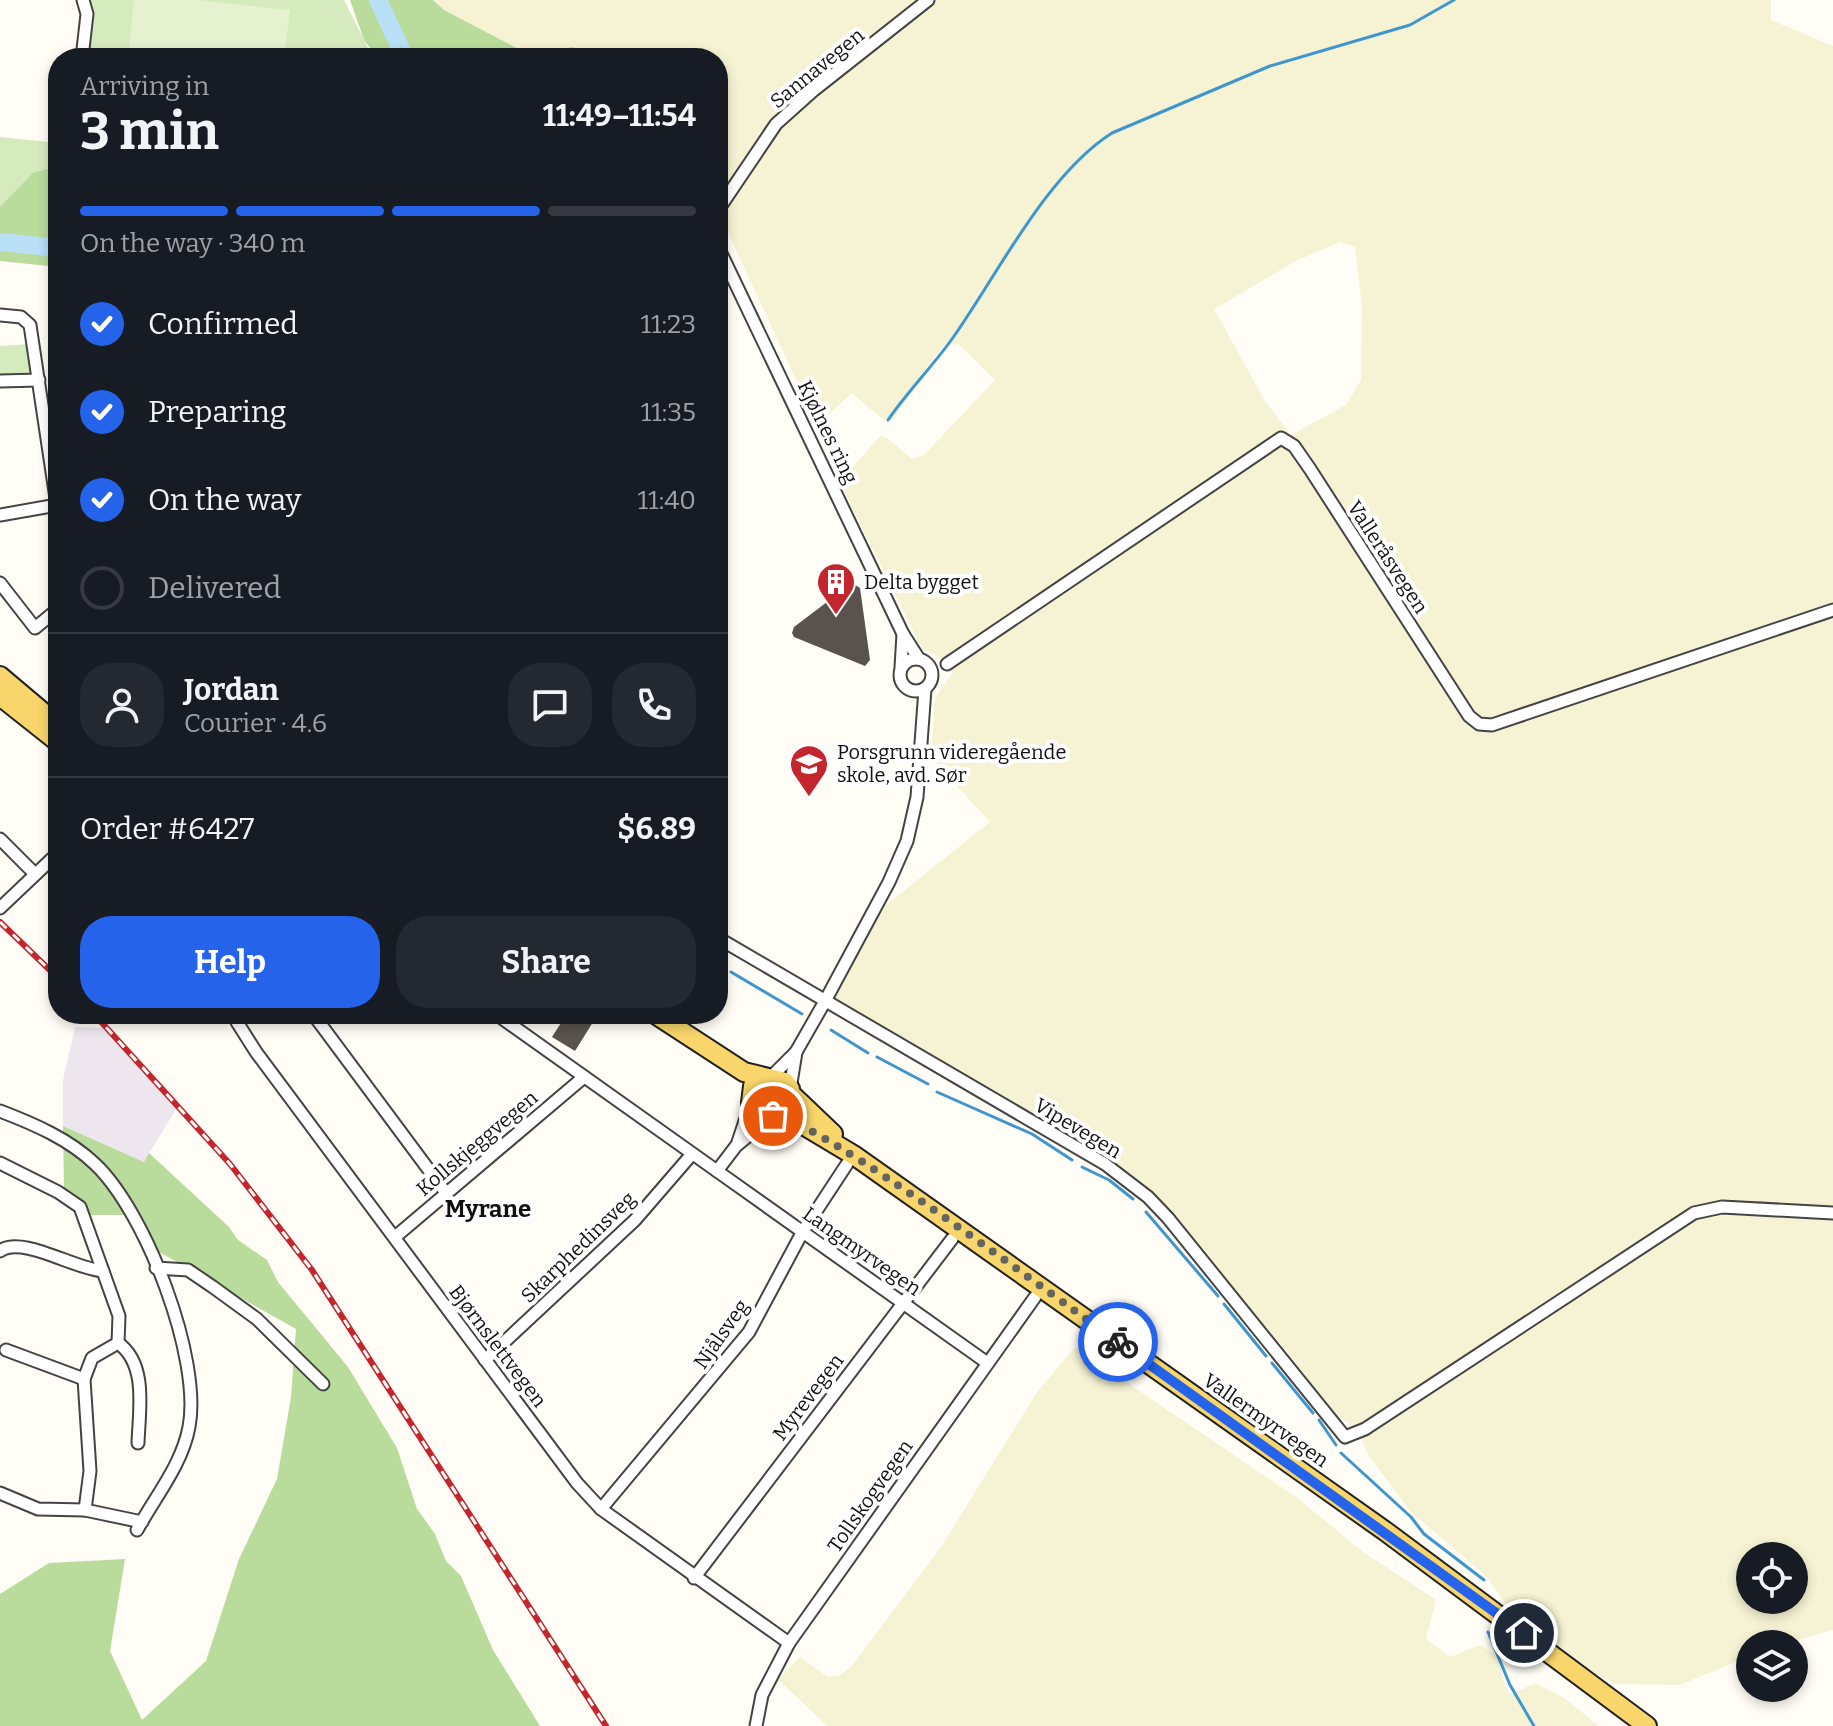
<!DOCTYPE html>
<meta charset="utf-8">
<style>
body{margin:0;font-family:Bitter,serif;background:#242831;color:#f1f3f6;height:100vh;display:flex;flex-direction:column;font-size:30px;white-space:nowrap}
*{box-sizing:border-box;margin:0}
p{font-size:26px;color:#9ea1a6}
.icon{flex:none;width:44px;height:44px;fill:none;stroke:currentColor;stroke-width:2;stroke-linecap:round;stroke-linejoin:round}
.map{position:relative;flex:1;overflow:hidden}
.drawer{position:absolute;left:48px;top:48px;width:680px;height:976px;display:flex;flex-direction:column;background:#171b24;border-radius:32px;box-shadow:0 4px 12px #0003}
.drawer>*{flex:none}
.fabs{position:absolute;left:1736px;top:1542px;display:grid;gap:16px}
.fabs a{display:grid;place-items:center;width:72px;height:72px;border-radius:50%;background:#171b24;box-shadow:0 4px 12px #0003;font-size:40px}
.pin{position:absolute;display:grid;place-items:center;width:68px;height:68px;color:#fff;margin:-34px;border:4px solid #fff;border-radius:50%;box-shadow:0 2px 8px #0007}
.courier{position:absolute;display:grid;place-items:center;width:80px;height:80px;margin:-40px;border:6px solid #2563eb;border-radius:50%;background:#fff;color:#222;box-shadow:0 2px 10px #0007}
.overview em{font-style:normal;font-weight:700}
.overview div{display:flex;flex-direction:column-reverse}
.overview{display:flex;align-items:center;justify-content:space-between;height:136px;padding:0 32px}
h1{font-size:52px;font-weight:700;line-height:60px}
.bar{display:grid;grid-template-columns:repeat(4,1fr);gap:12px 8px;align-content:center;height:96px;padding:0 32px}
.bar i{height:10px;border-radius:6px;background:#363941}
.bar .selected{background:#2563eb}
.bar p{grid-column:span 4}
.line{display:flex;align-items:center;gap:20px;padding:0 32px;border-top:2px solid #363941}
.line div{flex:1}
.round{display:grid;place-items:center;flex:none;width:84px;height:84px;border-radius:32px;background:#242831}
ol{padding:0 32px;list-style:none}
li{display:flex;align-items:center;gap:24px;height:88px}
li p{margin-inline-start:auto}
li .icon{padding:8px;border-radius:50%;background:#2563eb;color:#fff;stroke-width:4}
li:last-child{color:#9ea1a6}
li i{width:44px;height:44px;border:4px solid #363941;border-radius:50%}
.cta{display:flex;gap:16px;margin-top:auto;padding:16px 32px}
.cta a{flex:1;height:92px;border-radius:32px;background:#2563eb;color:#fff;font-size:32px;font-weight:700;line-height:92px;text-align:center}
.cta a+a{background:#242831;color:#f1f3f6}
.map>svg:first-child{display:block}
.industrial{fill:#eee6ef}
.farmland{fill:#f6f3d4;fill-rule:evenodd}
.green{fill:#d5ebbd}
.forest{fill:#b9dc9c}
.pitch{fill:#e6f2cf}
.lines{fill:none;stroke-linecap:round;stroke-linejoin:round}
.stream{stroke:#3f96cf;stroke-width:3}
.river{stroke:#b9e0f7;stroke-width:18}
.building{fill:#5a524d}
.street-casing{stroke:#444;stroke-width:15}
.primary-casing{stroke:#222;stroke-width:22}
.street{stroke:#fff;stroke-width:11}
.primary{stroke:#f9d66b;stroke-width:18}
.rail-casing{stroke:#c4262e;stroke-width:6}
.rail{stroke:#fff;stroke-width:3;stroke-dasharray:9;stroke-linecap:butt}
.done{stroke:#646461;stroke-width:8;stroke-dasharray:0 14.4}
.route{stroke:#2563eb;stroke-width:10}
.labels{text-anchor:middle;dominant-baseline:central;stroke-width:8;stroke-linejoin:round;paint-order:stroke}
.street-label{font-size:20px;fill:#111;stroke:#fff}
.poi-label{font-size:20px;fill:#111;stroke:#fff;text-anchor:start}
.quarter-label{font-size:24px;font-weight:bold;fill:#111;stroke:#fff}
</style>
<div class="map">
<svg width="1833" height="1726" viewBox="0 0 1833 1726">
<rect width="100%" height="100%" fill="#fffdf5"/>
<polygon class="industrial" points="75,1027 103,1028 177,1098 176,1109 144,1162 63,1126 63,1080"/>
<g class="farmland">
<path d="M433,0H1771V20L1833,46V1630L1783,1644H1750V1656L1680,1685L1616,1684L1557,1654L1510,1609L1485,1575L1411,1512L1369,1456L1355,1427L1335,1415L1283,1346L1149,1196L830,1008L852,955L881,909L990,822L931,758L935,698L953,672L948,660L922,649L843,489L845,476L880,436L887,438L912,459L924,455L995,380L958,344L943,345L893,420L881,418L852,393L817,425L718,211V58H593L592,52L571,47L536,58L444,10ZM1340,242L1355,247L1362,306L1361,380L1346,405L1291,435L1265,401L1214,309L1296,261ZM1750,1556H1794V1600H1750Z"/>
<polygon points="1075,1347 1300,1500 1363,1552 1436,1600 1426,1639 1450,1657 1480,1645 1498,1657 1505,1687 1512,1694 1535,1683 1564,1698 1599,1726 827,1726 778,1679 800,1657 828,1677 839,1676 851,1667 941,1547 1037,1392"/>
</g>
<g class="green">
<polygon points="80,0 344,0 373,58 82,58 87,14"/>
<polygon points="0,137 58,143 58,179 0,221"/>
<polygon points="29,344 31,376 0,377 0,346"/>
</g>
<g class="forest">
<polygon points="350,0 433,0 444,10 536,58 571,47 593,52 593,58 378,58 364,40"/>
<polygon points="55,167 58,168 58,267 0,261 0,207 33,173"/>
<polygon points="63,1126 144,1162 149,1153 229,1227 238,1240 267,1260 278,1282 348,1367 397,1448 417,1509 435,1534 446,1561 461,1576 493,1650 540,1726 0,1726 0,1594 49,1563 125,1559 110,1651 142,1720 206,1661 239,1559 277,1479 291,1397 296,1329 152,1248 138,1215 82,1215 64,1194"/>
</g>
<polygon class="pitch" points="134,0 196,0 290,10 284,58 128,58"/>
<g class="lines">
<g class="stream">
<path d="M888,420C908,391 932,367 952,339C998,274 1046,175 1112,133L1270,66L1410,25L1454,0"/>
<polyline points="731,972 802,1014"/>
<polyline points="831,1030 868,1053"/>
<polyline points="877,1057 928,1084"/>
<polyline points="937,1092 1032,1134 1072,1160"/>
<polyline points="1082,1167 1109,1180 1133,1199"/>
<polyline points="1146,1212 1218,1296"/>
<polyline points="1224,1304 1266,1356"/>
<polyline points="1272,1363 1313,1413"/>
<polyline points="1319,1420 1336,1445"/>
<polyline points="1341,1453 1411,1517 1424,1534 1484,1580"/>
<polyline points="1488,1632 1510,1685 1534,1726"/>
</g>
<g class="river">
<polyline points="378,0 405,58"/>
<polyline points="0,242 58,248"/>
</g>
</g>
<g class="building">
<polygon points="852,583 860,588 870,660 865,666 794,637 792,633 794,627"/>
<polygon points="547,1014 598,1014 575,1051 552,1037 561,1023"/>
</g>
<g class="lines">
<defs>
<g id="street">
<polyline points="82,58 87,14 83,0"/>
<polyline points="718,210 776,124 814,90 928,0"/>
<polyline points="718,247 903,634 919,659"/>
<polyline points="0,315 21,317 30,325 58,512"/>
<polyline points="0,381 39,380"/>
<polyline points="0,515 57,505"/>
<polyline points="0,583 35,628 58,609"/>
<circle cx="916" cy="675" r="16"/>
<polyline points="947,664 1281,438 1294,446 1310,469 1469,716 1479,724 1492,725 1833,610"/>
<polyline points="901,667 903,634"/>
<polyline points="0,839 35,874"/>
<polyline points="0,908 58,853"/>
<polyline points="718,938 1105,1164 1148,1197 1168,1218 1345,1437 1365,1429 1694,1213 1722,1207 1833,1213"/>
<polyline points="239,1014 237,1022 256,1052 577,1483 601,1509 789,1643"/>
<polyline points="313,1014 446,1193"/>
<polyline points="496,1014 717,1171 736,1146 771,1117"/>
<polyline points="772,1076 796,1052 824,1003 889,882 907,841 917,797 925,689"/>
<polyline points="790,1089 796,1052"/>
<path d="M0,1111C34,1124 69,1139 95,1164C146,1212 202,1359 189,1427C182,1465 155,1497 137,1530"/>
<polyline points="738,1142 751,1103"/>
<polyline points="0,1163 58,1192 80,1207 119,1316 118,1343"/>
<polyline points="717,1171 986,1362"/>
<polyline points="395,1237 584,1077"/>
<path d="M0,1251C22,1235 74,1269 103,1271"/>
<polyline points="156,1268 188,1270 213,1287 257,1319 323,1384"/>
<polyline points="6,1350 84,1379"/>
<polyline points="485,1360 635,1220 692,1154"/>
<polyline points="0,1493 38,1509 85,1510 142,1522"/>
<polyline points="601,1509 749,1332 803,1231 847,1164"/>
<path d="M85,1510L90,1471L84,1379L92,1358L118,1343C148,1364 139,1411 138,1443"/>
<polyline points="694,1578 952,1239"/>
<polyline points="756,1726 762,1695 789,1643 1035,1297"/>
</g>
<g id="primary">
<polyline points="0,676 58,725"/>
<polyline points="0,696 58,742"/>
<polyline points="655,1014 744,1072 785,1082 790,1089 790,1103 777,1115 763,1115 751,1103 753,1086 764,1077"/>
<polyline points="791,1094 833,1134"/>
<polyline points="777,1115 800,1123 855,1156 1385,1531 1647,1726"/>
</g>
</defs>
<use href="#street" class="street-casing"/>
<use href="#primary" class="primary-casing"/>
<use href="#street" class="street"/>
<use href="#primary" class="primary"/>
<defs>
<g id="rail">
<polyline points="0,922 58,978"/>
<polyline points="94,1014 230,1164 312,1270 606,1726"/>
</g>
</defs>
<use href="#rail" class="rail-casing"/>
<use href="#rail" class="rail"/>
</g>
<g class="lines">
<path class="done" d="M773,1116C811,1113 1069,1308 1118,1342"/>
<polyline class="route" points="1118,1342 1524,1633"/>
</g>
<defs>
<symbol id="building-pin" viewBox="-11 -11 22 30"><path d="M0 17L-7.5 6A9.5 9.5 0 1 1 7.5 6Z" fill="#c4262e" stroke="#fff"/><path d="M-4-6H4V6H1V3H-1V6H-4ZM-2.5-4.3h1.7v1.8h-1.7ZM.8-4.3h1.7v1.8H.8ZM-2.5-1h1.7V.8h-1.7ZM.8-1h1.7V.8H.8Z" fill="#fff"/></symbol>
<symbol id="school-pin" viewBox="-11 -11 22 30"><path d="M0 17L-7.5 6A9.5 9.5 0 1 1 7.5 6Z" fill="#c4262e" stroke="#fff"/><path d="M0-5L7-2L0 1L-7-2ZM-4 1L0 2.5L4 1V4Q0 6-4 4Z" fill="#fff"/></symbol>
</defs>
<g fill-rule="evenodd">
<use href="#building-pin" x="814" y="560" width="44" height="60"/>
<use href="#school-pin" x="787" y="742" width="44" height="60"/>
</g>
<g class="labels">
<g class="street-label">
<text transform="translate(817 68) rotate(-39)">Sannavegen</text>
<text transform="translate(828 432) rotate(64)">Kjølnes ring</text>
<text transform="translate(1388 557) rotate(57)">Valleråsvegen</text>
<text transform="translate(1078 1128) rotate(31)">Vipevegen</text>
<text transform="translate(477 1143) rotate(-40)">Kollskjeggvegen</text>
<text transform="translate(578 1247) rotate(-44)">Skarphedinsveg</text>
<text transform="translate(862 1251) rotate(35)">Langmyrvegen</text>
<text transform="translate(721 1334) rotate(-55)">Njålsveg</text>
<text transform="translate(498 1346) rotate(53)">Bjørnslettvegen</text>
<text transform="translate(808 1397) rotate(-53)">Myrevegen</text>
<text transform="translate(1266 1420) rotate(35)">Vallermyrvegen</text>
<text transform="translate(870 1496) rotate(-55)">Tollskogvegen</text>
</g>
<g class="poi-label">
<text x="864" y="582">Delta bygget</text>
<text x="837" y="752">Porsgrunn videregående<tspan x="837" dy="23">skole, avd. Sør</tspan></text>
</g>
<g class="quarter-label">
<text x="488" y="1209">Myrane</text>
</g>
</g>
</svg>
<div class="fabs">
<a><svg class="icon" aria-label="locate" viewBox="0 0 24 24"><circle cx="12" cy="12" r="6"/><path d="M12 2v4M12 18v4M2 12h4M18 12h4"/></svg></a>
<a><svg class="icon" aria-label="layers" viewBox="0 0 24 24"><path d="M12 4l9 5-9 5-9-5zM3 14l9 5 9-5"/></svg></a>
</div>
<div class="pin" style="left:773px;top:1116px;background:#ea580c"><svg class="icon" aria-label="bag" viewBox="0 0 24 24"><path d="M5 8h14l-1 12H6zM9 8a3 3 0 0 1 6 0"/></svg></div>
<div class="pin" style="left:1524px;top:1633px;background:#1f2937"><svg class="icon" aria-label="home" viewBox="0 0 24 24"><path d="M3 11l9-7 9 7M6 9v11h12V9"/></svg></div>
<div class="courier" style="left:1118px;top:1342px"><svg class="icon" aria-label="bike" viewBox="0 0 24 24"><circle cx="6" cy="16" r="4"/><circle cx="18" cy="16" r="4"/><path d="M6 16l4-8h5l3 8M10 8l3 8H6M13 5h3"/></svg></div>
<section class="drawer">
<div class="overview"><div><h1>3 min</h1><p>Arriving in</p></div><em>11:49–11:54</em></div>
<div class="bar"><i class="selected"></i><i class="selected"></i><i class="selected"></i><i></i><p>On the way · 340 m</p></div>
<ol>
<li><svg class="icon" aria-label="check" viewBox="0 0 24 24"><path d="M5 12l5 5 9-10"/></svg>Confirmed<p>11:23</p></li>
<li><svg class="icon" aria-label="check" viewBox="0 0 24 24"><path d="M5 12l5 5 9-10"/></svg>Preparing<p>11:35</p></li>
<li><svg class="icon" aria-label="check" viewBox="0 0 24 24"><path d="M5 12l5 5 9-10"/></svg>On the way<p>11:40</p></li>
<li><i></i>Delivered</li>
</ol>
<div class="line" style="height:144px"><a class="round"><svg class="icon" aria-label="person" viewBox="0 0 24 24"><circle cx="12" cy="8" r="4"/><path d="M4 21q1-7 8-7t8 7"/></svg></a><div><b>Jordan</b><p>Courier · 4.6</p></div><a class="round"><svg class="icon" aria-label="chat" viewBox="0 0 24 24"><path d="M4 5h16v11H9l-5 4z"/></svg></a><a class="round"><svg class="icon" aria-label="phone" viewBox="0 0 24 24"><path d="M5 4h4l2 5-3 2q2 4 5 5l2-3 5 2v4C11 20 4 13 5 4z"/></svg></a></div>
<div class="line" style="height:104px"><div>Order #6427</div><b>$6.89</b></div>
<div class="cta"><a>Help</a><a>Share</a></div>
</section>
</div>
